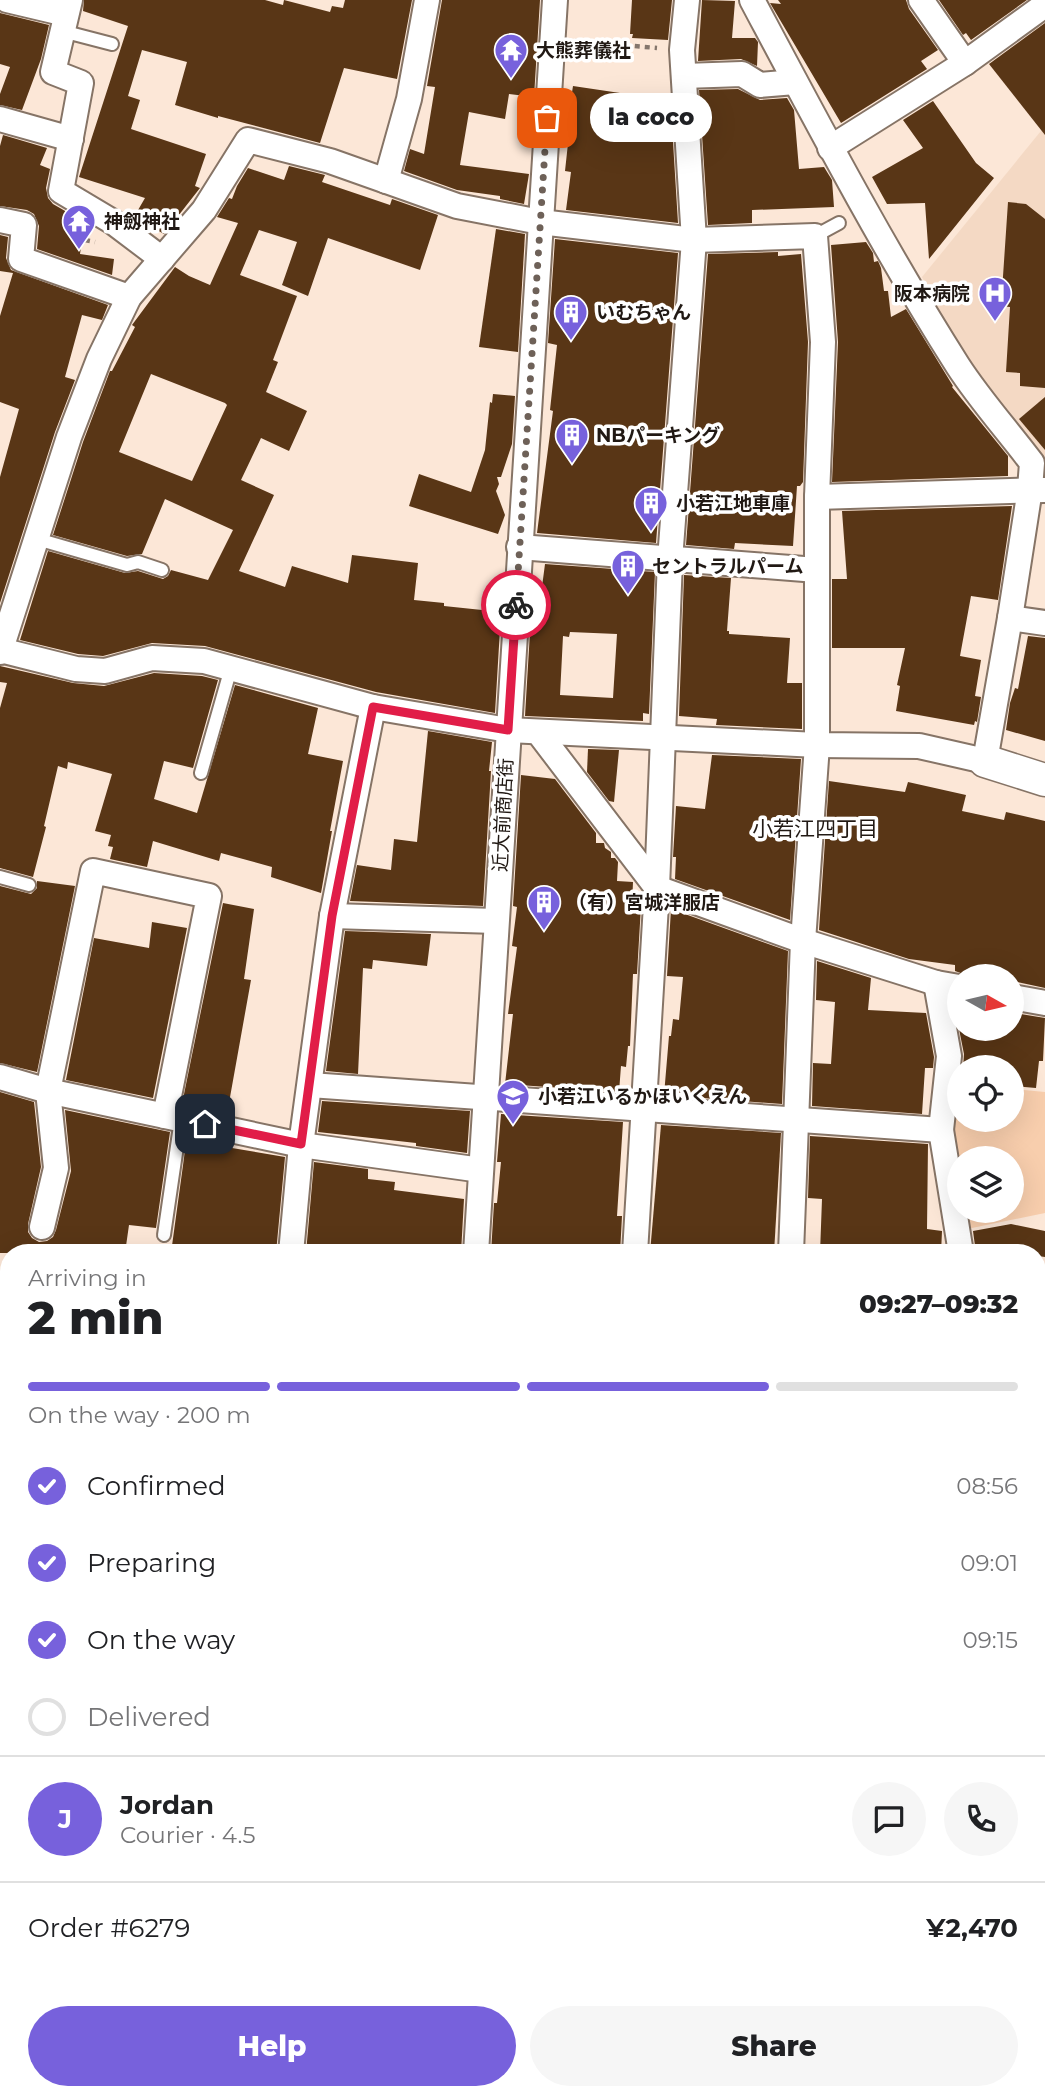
<!DOCTYPE html>
<meta charset="utf-8">
<style>
body{margin:0;font-family:Montserrat,"Noto Sans JP",sans-serif;background:#f6f6f6;color:#202124;height:100vh;display:flex;flex-direction:column;font-size:26px;white-space:nowrap}
*{box-sizing:border-box;margin:0}
p{font-size:23px;color:#757577}
.icon{flex:none;width:38px;height:38px;fill:none;stroke:currentColor;stroke-width:2;stroke-linecap:round;stroke-linejoin:round}
.map{position:relative;flex:1;overflow:hidden}
.sheet{position:absolute;left:0px;top:1244px;width:1046px;height:856px;display:flex;flex-direction:column;background:#fff;border-radius:28px 28px 0 0;box-shadow:0 7px 28px #0002}
.sheet>*{flex:none}
.needle{width:46px;rotate:98deg}
.tools{position:absolute;left:947px;top:964px;display:grid;gap:14px}
.tools a{display:grid;place-items:center;width:77px;height:77px;border-radius:50%;background:#fff;box-shadow:0 7px 28px #0002;font-size:35px}
.pin{position:absolute;display:grid;place-items:center;width:60px;height:60px;color:#fff;margin:-30px;border-radius:14px;box-shadow:0 4px 10px #0006}
.courier{position:absolute;display:grid;place-items:center;width:70px;height:70px;margin:-35px;border:5px solid #e11d48;border-radius:50%;background:#fff;color:#222;box-shadow:0 2px 9px #0007}
.bubble{position:absolute;height:49px;border-radius:24px;background:#fff;box-shadow:0 7px 28px #0002;font-size:23px;font-weight:800;line-height:49px;text-align:center}
.headline em{font-style:normal;font-weight:800}
.headline div{display:flex;flex-direction:column-reverse}
.headline{display:flex;align-items:center;justify-content:space-between;height:119px;padding:0 28px}
h1{font-size:46px;font-weight:800;line-height:52px}
.bar{display:grid;grid-template-columns:repeat(4,1fr);gap:10px 7px;align-content:center;height:84px;padding:0 28px}
.bar i{height:9px;border-radius:5px;background:#e0e0e0}
.bar .current{background:#7761dc}
.bar p{grid-column:span 4}
.line{display:flex;align-items:center;gap:18px;padding:0 28px;border-top:2px solid #e0e0e0}
.line div{flex:1}
.round{display:grid;place-items:center;flex:none;width:74px;height:74px;border-radius:37px;background:#f6f6f6}
ol{padding:0 28px;list-style:none}
li{display:flex;align-items:center;gap:21px;height:77px}
li p{margin-inline-start:auto}
li .icon{padding:7px;border-radius:50%;background:#7761dc;color:#fff;stroke-width:4}
li:last-child{color:#757577}
li i{width:38px;height:38px;border:4px solid #e0e0e0;border-radius:50%}
.cta{display:flex;gap:14px;margin-top:auto;padding:14px 28px}
.cta a{flex:1;height:80px;border-radius:42px;background:#7761dc;color:#fff;font-size:28px;font-weight:800;line-height:80px;text-align:center}
.cta a+a{background:#f6f6f6;color:#202124}
.map>svg:first-child{display:block}
.built{fill:#f4d9c4}
.green{fill:#f8cead}
.building{fill:#593616;fill-rule:evenodd}
.lines{fill:none;stroke-linecap:round;stroke-linejoin:round}
.service-casing{stroke:#867466;stroke-width:16}
.minor-casing{stroke:#867466;stroke-width:28}
.tertiary-casing{stroke:#867466;stroke-width:35}
.path{stroke:#84766c;stroke-width:4.5;stroke-dasharray:5 5;stroke-linecap:butt}
.service{stroke:#fff;stroke-width:12}
.minor{stroke:#fff;stroke-width:24}
.tertiary{stroke:#fff;stroke-width:32}
.done{stroke:#6e6158;stroke-width:7;stroke-dasharray:0 12.6}
.route{stroke:#e11d48;stroke-width:9}
.labels{text-anchor:middle;dominant-baseline:central;stroke-width:7;stroke-linejoin:round;paint-order:stroke}
.poi-label{font-size:19px;font-weight:bold;fill:#211914;stroke:#fff;text-anchor:start}
.street-label{font-size:19px;fill:#211914;stroke:#fff}
.neighbourhood-label{font-size:21px;fill:#211914;stroke:#fff}
</style>
<div class="map">
<svg width="1045" height="2099" viewBox="0 0 1045 2099">
<rect width="100%" height="100%" fill="#fce7d7"/>
<g class="built">
<polygon points="1045,126 1045,463 969,369 922,277"/>
<polygon points="0,1600 9,1602 9,2091 769,2091 767,2099 0,2099"/>
</g>
<g class="green">
<polygon points="958,1086 959,1120 1012,1120 1012,1089 1045,1092 1045,1213 967,1229 964,1211 1012,1211 1012,1158 959,1158 959,1179 952,1132"/>
<polygon points="359,2091 533,2091 532,2099 356,2099"/>
</g>
<g class="building">
<polygon points="84,0 265,0 283,5 284,0 330,12 332,6 343,8 345,0 412,0 397,79 344,68 320,143 218,116 218,118 175,105 187,62 142,50 128,96 140,100 131,129 206,154 195,186 200,188 164,234 134,217 145,198 79,177 128,26 83,11"/>
<polygon points="442,0 540,0 534,97 509,94 505,119 469,112 460,165 529,174 524,204 500,199 500,196 457,190 404,171 410,149 424,154 435,87 427,86"/>
<polygon points="632,0 672,0 668,40 632,38 633,34 630,34"/>
<polygon points="702,0 735,1 732,38 755,38 758,42 757,66 741,59 698,61"/>
<polygon points="778,0 906,0 909,9 938,50 921,61 927,69 841,123 770,3 781,4"/>
<polygon points="939,0 1027,0 971,40 966,33 963,35"/>
<polygon points="0,13 49,25 41,59 22,110 0,105 0,94 10,67 0,64"/>
<polygon points="1045,23 1045,135 989,64"/>
<polygon points="573,86 620,93 618,102 647,101 647,126 672,126 678,223 566,210 571,172 565,171 570,125 567,124"/>
<polygon points="738,89 760,100 787,98 794,110 799,169 824,167 832,180 834,207 752,210 752,223 708,225 699,90"/>
<polygon points="933,101 976,163 994,178 929,259 925,203 887,204 872,177 923,148 903,120"/>
<polygon points="3,135 47,148 40,165 50,169 46,188 48,198 53,204 79,219 78,226 84,227 80,254 114,259 112,275 37,249 39,226 34,214 27,210 0,206 0,146"/>
<path d="M289,166L325,175L322,182L390,205L392,199L438,215L420,270L328,238L308,296L282,285L297,242L259,230L240,275L297,296L273,360L278,362L266,392L307,411L289,451L261,438L241,480L274,495L239,571L285,587L292,566L348,583L352,555L418,563L414,600L444,603V606L501,612L495,713L376,692L205,646L152,643L103,656L78,654L20,640L48,551L125,573L138,571L163,579L168,576L171,570L208,580L233,530L165,499L142,554L127,556L53,535L83,442L110,371H112L135,327L132,325L175,267L189,276L210,285L238,223L217,217L229,198L232,199L237,186L248,168L284,180ZM151,374L225,403L227,405L192,481L119,452Z"/>
<polygon points="1008,202 1026,204 1045,219 1045,388 1020,386 1020,373 1006,372 1010,307 1001,306"/>
<polygon points="496,229 525,234 518,352 479,347"/>
<polygon points="0,235 8,237 6,258 11,270 108,305 102,320 82,315 65,377 75,380 55,432 0,603 0,477 19,409 0,402 0,316 13,273 0,271"/>
<polygon points="555,239 678,253 656,543 537,533 553,411 550,410 557,345 548,343"/>
<polygon points="866,242 873,253 874,262 878,261 881,268 884,291 888,291 891,317 906,309 953,386 952,387 1008,456 1008,476 832,482 838,342 831,245"/>
<polygon points="778,252 778,256 801,254 808,342 803,482 800,486 797,486 793,546 735,543 734,549 686,545 708,254"/>
<polygon points="493,394 515,396 512,444 501,477 497,477 499,484 496,491 505,515 498,534 409,506 419,474 471,492 485,450 490,402 492,403"/>
<polygon points="1045,397 1045,450 1019,419"/>
<polygon points="1012,506 998,600 971,596 960,656 981,660 975,696 981,697 977,722 975,721 974,725 896,711 900,686 897,685 905,648 832,648 832,579 847,579 842,511"/>
<path d="M545,564L655,572L649,714L643,713V721L525,716L531,615L534,601L540,602ZM570,632L617,634L613,698L560,695L563,636L569,637Z"/>
<polygon points="684,575 731,578 727,631 729,631 729,634 790,638 787,683 802,683 802,729 716,725 717,719 679,716"/>
<polygon points="1028,636 1045,638 1045,741 1006,730 1010,703 1015,688 1018,689"/>
<polygon points="0,666 73,683 104,686 154,673 202,676 218,680 193,768 164,761 154,799 197,813 235,685 318,708 308,754 343,761 330,831 332,831 321,893 271,877 272,867 221,853 219,861 153,841 147,867 110,859 113,847 108,846 111,835 95,831 112,774 68,762 67,769 58,766 44,826 46,827 33,877 0,868 0,708 7,683 0,682"/>
<polygon points="428,731 492,742 489,771 491,771 483,906 350,901 357,865 391,870 394,839 417,842"/>
<polygon points="588,749 619,750 614,802 609,801 587,772"/>
<polygon points="712,755 801,759 790,920 675,879 676,857 673,857 676,806 705,809"/>
<polygon points="521,775 555,779 596,833 596,843 604,843 605,848 611,852 611,858 615,858 618,862 617,881 633,882 632,906 641,906 637,974 633,974 630,1046 628,1046 626,1067 621,1066 619,1092 505,1084 513,1014 508,1014 517,947 512,946 517,907 513,906"/>
<polygon points="829,781 905,792 908,782 966,795 962,811 1004,820 1006,812 1045,821 1045,988 1012,981 1013,976 969,976 955,971 955,965 909,959 819,930"/>
<polygon points="37,881 75,886 37,1072 0,1063 0,886 31,894 37,888"/>
<polygon points="223,903 254,909 244,979 251,980 227,1114 182,1104"/>
<polygon points="671,909 788,951 782,1104 664,1095 669,1036 671,1036 673,1019 679,1020 683,977 667,976"/>
<polygon points="152,922 187,928 153,1098 66,1080 94,938 149,948"/>
<polygon points="345,931 431,934 427,966 373,960 372,969 363,968 358,1074 326,1071"/>
<polygon points="817,961 871,978 868,1010 926,1013 934,1057 933,1068 925,1068 922,1114 812,1106 813,1063 831,1064 835,1002 816,1000"/>
<polygon points="1015,1013 1045,1018 1043,1061 1039,1061 1036,1088 1012,1086 1012,1068 963,1068 964,1054 959,1029 1013,1029"/>
<polygon points="0,1092 34,1102 41,1167 28,1224 28,1232 32,1238 39,1242 47,1241 53,1237 56,1230 71,1171 65,1110 170,1132 156,1228 129,1225 125,1253 0,1253"/>
<polygon points="322,1101 470,1111 467,1153 416,1146 416,1143 318,1132"/>
<polygon points="501,1114 623,1122 617,1216 622,1216 620,1253 491,1253 494,1203 497,1203 501,1162 497,1162"/>
<polygon points="661,1125 781,1133 774,1253 650,1253"/>
<polygon points="187,1136 232,1146 232,1148 285,1157 276,1253 171,1253"/>
<polygon points="810,1136 928,1144 927,1229 942,1231 941,1253 820,1253 822,1199 808,1198"/>
<polygon points="314,1162 368,1169 368,1179 395,1182 394,1190 464,1199 461,1253 306,1253"/>
<polygon points="1011,1224 1045,1231 1045,1257 1038,1256 1038,1253 1011,1251 976,1253 973,1231"/>
</g>
<g class="lines">
<defs>
<g id="service">
<polyline points="62,31 112,44"/>
<polyline points="815,236 839,223"/>
<polyline points="37,539 127,565 138,562 162,570"/>
<polyline points="201,773 231,668"/>
<polyline points="0,877 29,885"/>
<polyline points="164,1235 181,1119"/>
<polyline points="0,1279 9,1281"/>
<polyline points="0,1867 9,1867"/>
<polyline points="152,2099 153,2091"/>
<polyline points="563,2099 564,2091"/>
</g>
<g id="minor">
<polyline points="7,0 66,14"/>
<polyline points="70,0 53,72 81,83 61,191 113,222 162,259"/>
<polyline points="921,0 965,63"/>
<polyline points="684,76 742,74 760,85 795,82"/>
<polyline points="0,119 71,139"/>
<polyline points="830,148 965,63 1045,5"/>
<polyline points="386,181 409,99 427,0"/>
<polyline points="0,220 24,225 21,259 129,297"/>
<polyline points="817,497 1044,490"/>
<polyline points="519,547 817,570"/>
<polyline points="1010,618 1045,623"/>
<path d="M0,650L76,669L105,671L152,658L204,661L373,707L508,730L817,745L919,746L985,761L1010,618L1030,489L1032,463C1008,431 980,400 958,366C883,248 818,124 752,0"/>
<polyline points="0,652 69,437 99,359 129,297 204,210 248,140 330,161 457,206 540,222 694,240 815,236 823,342 817,497 817,745 803,941 791,1253"/>
<polyline points="538,732 657,888 803,941 936,983"/>
<polyline points="332,916 496,921"/>
<polyline points="1012,997 1045,1003"/>
<polyline points="0,1077 48,1091 301,1145 481,1170"/>
<polyline points="310,1085 941,1130 949,1056 936,983 959,987"/>
<polyline points="941,1130 961,1253"/>
<polyline points="42,1227 56,1168 48,1091 93,871 209,896 165,1116"/>
<polyline points="291,1253 301,1145 332,916 373,707"/>
<polyline points="476,1253 555,0"/>
<polyline points="635,1253 657,888 670,560 694,240 682,50 687,0"/>
<polyline points="0,1385 9,1384"/>
<polyline points="1038,1411 1045,1412"/>
<polyline points="1038,1553 1045,1556"/>
<polyline points="0,1555 9,1473"/>
</g>
<g id="tertiary">
<polyline points="985,761 1045,780"/>
<polyline points="1038,1498 1045,1467"/>
<polyline points="869,2099 871,2091"/>
</g>
</defs>
<use href="#service" class="service-casing"/>
<use href="#minor" class="minor-casing"/>
<use href="#tertiary" class="tertiary-casing"/>
<g class="path">
<polyline points="575,41 657,48"/>
<polyline points="85,240 95,242"/>
</g>
<use href="#service" class="service"/>
<use href="#minor" class="minor"/>
<use href="#tertiary" class="tertiary"/>
</g>
<g class="lines">
<polyline class="done" points="516,605 547,118"/>
<polyline class="route" points="205,1124 301,1144 332,916 373,707 508,730 516,605"/>
</g>
<defs>
<symbol id="temple-pin" viewBox="-11 -11 22 30"><path d="M0 17L-7.5 6A9.5 9.5 0 1 1 7.5 6Z" fill="#7761dc" stroke="#fff"/><path d="M0-6L5-2H3V0L6.5 2.5H4V6H1.5V3h-3V6H-4V2.5H-6.5L-3 0V-2H-5Z" fill="#fff"/></symbol>
<symbol id="hospital-pin" viewBox="-11 -11 22 30"><path d="M0 17L-7.5 6A9.5 9.5 0 1 1 7.5 6Z" fill="#7761dc" stroke="#fff"/><path d="M-5-5h3v3.5h4V-5h3V5h-3V1.5h-4V5h-3Z" fill="#fff"/></symbol>
<symbol id="building-pin" viewBox="-11 -11 22 30"><path d="M0 17L-7.5 6A9.5 9.5 0 1 1 7.5 6Z" fill="#7761dc" stroke="#fff"/><path d="M-4-6H4V6H1V3H-1V6H-4ZM-2.5-4.3h1.7v1.8h-1.7ZM.8-4.3h1.7v1.8H.8ZM-2.5-1h1.7V.8h-1.7ZM.8-1h1.7V.8H.8Z" fill="#fff"/></symbol>
<symbol id="school-pin" viewBox="-11 -11 22 30"><path d="M0 17L-7.5 6A9.5 9.5 0 1 1 7.5 6Z" fill="#7761dc" stroke="#fff"/><path d="M0-5L7-2L0 1L-7-2ZM-4 1L0 2.5L4 1V4Q0 6-4 4Z" fill="#fff"/></symbol>
</defs>
<g fill-rule="evenodd">
<use href="#temple-pin" x="492" y="31" width="38" height="52"/>
<use href="#temple-pin" x="60" y="202" width="38" height="52"/>
<use href="#hospital-pin" x="976" y="274" width="38" height="52"/>
<use href="#building-pin" x="552" y="293" width="38" height="52"/>
<use href="#building-pin" x="553" y="416" width="38" height="52"/>
<use href="#building-pin" x="632" y="484" width="38" height="52"/>
<use href="#building-pin" x="609" y="547" width="38" height="52"/>
<use href="#building-pin" x="525" y="883" width="38" height="52"/>
<use href="#school-pin" x="494" y="1077" width="38" height="52"/>
</g>
<g class="labels">
<g class="poi-label">
<text x="536" y="50">大熊葬儀社</text>
<text x="104" y="221">神劔神社</text>
<text x="970" y="293" text-anchor="end">阪本病院</text>
<text x="596" y="312">いむちゃん</text>
<text x="596" y="435">NBパーキング</text>
<text x="676" y="503">小若江地車庫</text>
<text x="652" y="566">セントラルパーム</text>
<text x="568" y="902">（有）宮城洋服店</text>
<text x="538" y="1096">小若江いるかほいくえん</text>
</g>
<g class="street-label">
<text transform="translate(503 815) rotate(-87)">近大前商店街</text>
</g>
<g class="neighbourhood-label">
<text x="815" y="828">小若江四丁目</text>
</g>
</g>
</svg>
<div class="tools">
<a><svg class="needle" viewBox="-14 -14 28 28"><path d="M0-13l5 13h-10z" fill="#e53935"/><path d="M0 13l5-13h-10z" fill="#757577"/></svg></a>
<a><svg class="icon" aria-label="locate" viewBox="0 0 24 24"><circle cx="12" cy="12" r="6"/><path d="M12 2v4M12 18v4M2 12h4M18 12h4"/></svg></a>
<a><svg class="icon" aria-label="layers" viewBox="0 0 24 24"><path d="M12 4l9 5-9 5-9-5zM3 14l9 5 9-5"/></svg></a>
</div>
<div class="pin" style="left:547px;top:118px;background:#ea580c"><svg class="icon" aria-label="bag" viewBox="0 0 24 24"><path d="M5 8h14l-1 12H6zM9 8a3 3 0 0 1 6 0"/></svg></div>
<div class="pin" style="left:205px;top:1124px;background:#1f2937"><svg class="icon" aria-label="home" viewBox="0 0 24 24"><path d="M3 11l9-7 9 7M6 9v11h12V9"/></svg></div>
<div class="courier" style="left:516px;top:605px"><svg class="icon" aria-label="bike" viewBox="0 0 24 24"><circle cx="6" cy="16" r="4"/><circle cx="18" cy="16" r="4"/><path d="M6 16l4-8h5l3 8M10 8l3 8H6M13 5h3"/></svg></div>
<div class="bubble" style="left:590px;top:93px;width:122px">la coco</div>
<section class="sheet">
<div class="headline"><div><h1>2 min</h1><p>Arriving in</p></div><em>09:27–09:32</em></div>
<div class="bar"><i class="current"></i><i class="current"></i><i class="current"></i><i></i><p>On the way · 200 m</p></div>
<ol>
<li><svg class="icon" aria-label="check" viewBox="0 0 24 24"><path d="M5 12l5 5 9-10"/></svg>Confirmed<p>08:56</p></li>
<li><svg class="icon" aria-label="check" viewBox="0 0 24 24"><path d="M5 12l5 5 9-10"/></svg>Preparing<p>09:01</p></li>
<li><svg class="icon" aria-label="check" viewBox="0 0 24 24"><path d="M5 12l5 5 9-10"/></svg>On the way<p>09:15</p></li>
<li><i></i>Delivered</li>
</ol>
<div class="line" style="height:126px"><b class="round" style="background:#7761dc;color:#fff">J</b><div><b>Jordan</b><p>Courier · 4.5</p></div><a class="round"><svg class="icon" aria-label="chat" viewBox="0 0 24 24"><path d="M4 5h16v11H9l-5 4z"/></svg></a><a class="round"><svg class="icon" aria-label="phone" viewBox="0 0 24 24"><path d="M5 4h4l2 5-3 2q2 4 5 5l2-3 5 2v4C11 20 4 13 5 4z"/></svg></a></div>
<div class="line" style="height:91px"><div>Order #6279</div><b>¥2,470</b></div>
<div class="cta"><a>Help</a><a>Share</a></div>
</section>
</div>
